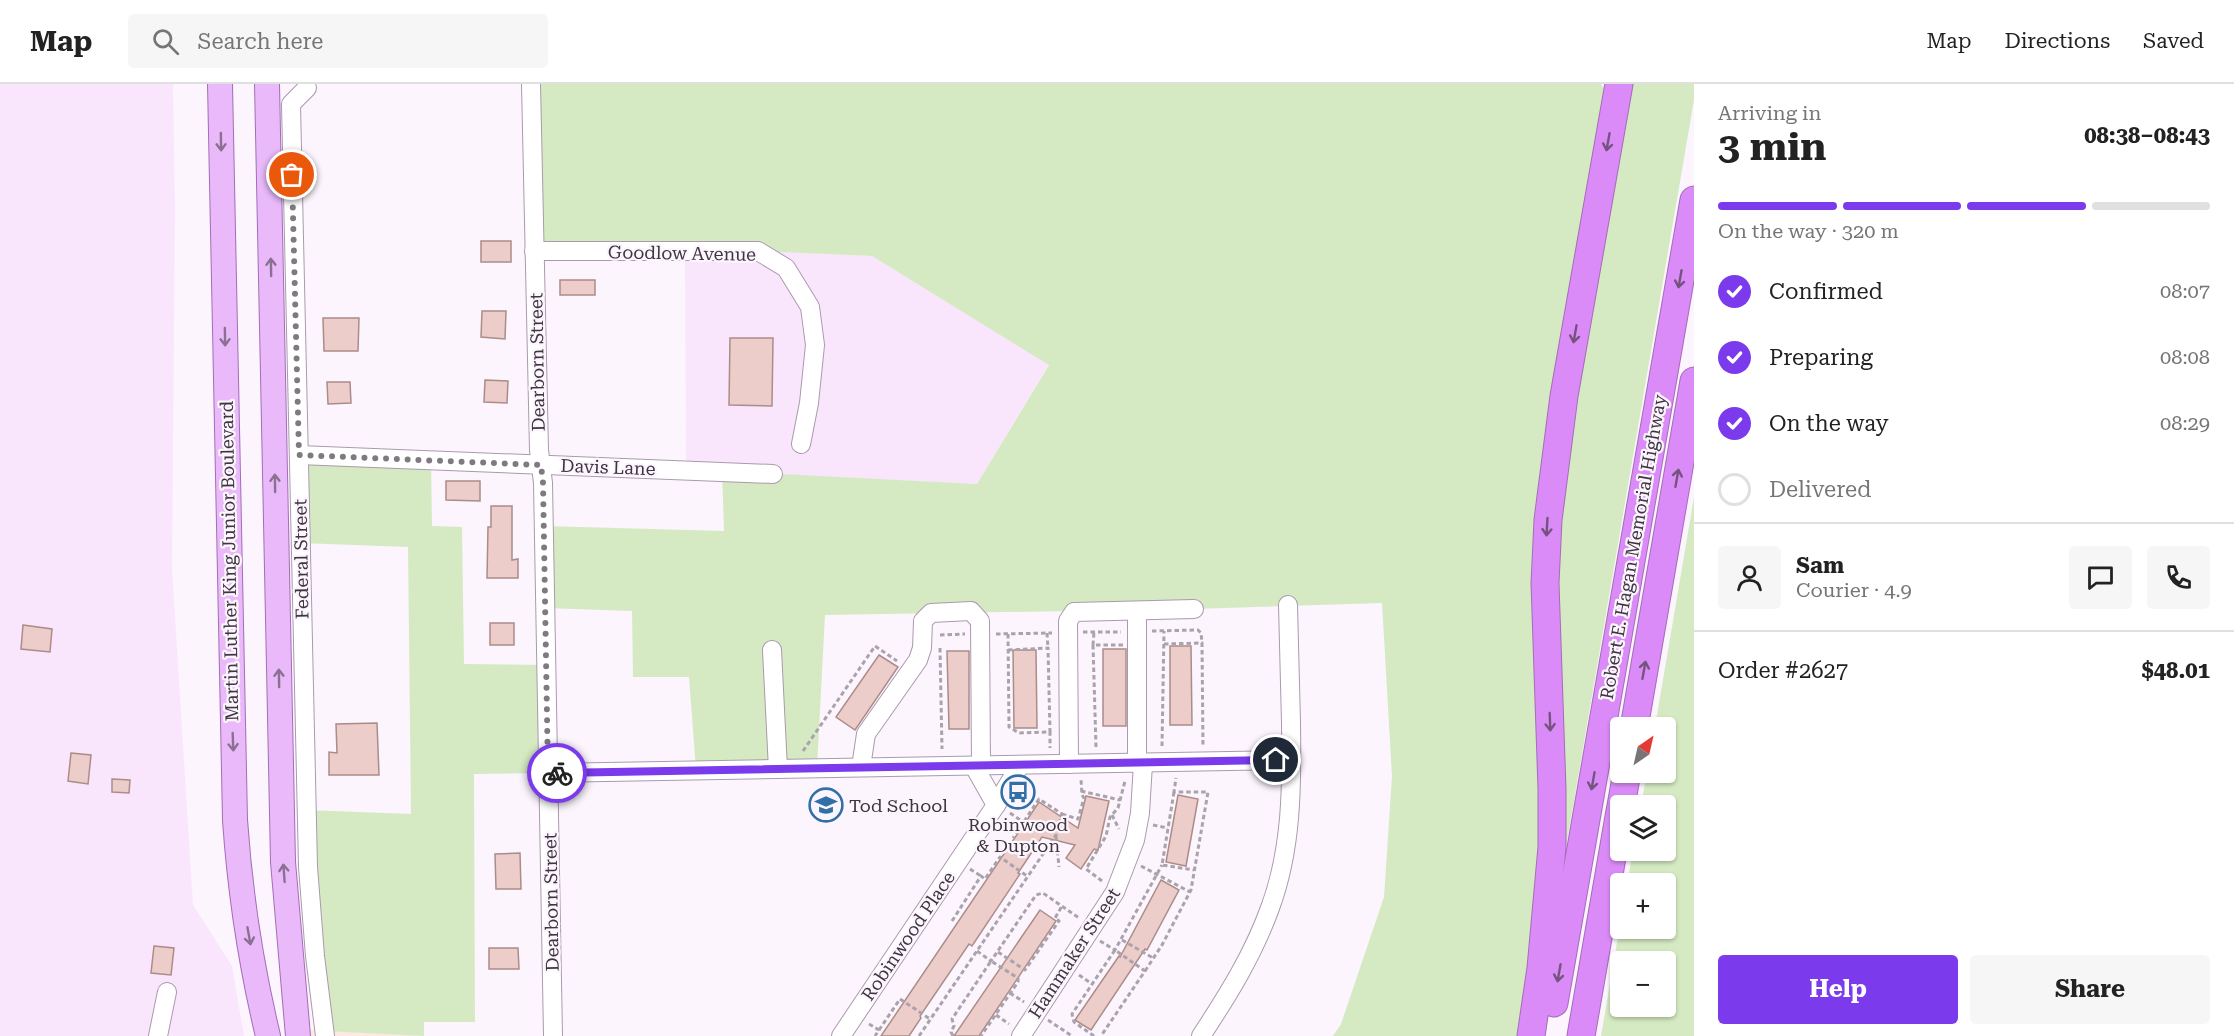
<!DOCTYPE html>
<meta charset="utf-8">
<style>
body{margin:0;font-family:"Roboto Serif",serif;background:#f6f6f6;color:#222;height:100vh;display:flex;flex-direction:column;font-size:22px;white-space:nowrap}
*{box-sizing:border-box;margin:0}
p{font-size:20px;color:#767676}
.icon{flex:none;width:33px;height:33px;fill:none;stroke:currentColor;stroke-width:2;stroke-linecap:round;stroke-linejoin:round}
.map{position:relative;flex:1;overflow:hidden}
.side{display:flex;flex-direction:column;background:#fff;width:540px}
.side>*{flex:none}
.needle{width:39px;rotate:34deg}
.tools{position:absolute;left:1610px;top:633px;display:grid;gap:12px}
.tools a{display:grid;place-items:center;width:66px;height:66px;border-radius:6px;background:#fff;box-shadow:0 2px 4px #0004;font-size:30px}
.pin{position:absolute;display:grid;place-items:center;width:51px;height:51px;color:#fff;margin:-26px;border:3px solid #fff;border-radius:50%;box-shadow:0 2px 6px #0007}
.courier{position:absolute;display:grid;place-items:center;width:60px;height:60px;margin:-30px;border:4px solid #7c3aed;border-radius:50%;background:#fff;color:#222;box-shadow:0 2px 8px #0007}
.head em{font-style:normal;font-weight:700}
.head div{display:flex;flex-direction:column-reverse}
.head{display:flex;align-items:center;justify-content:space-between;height:102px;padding:0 24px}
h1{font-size:39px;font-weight:700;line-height:45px}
.bar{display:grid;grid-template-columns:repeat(4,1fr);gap:9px 6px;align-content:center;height:72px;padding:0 24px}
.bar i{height:8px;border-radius:4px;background:#e0e0e0}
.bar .selected{background:#7c3aed}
.bar p{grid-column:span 4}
.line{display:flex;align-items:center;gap:15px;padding:0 24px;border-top:2px solid #e0e0e0}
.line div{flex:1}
.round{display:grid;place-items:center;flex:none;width:63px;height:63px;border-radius:6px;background:#f6f6f6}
ol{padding:0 24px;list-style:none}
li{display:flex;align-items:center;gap:18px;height:66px}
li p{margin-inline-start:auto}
li .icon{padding:6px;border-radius:50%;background:#7c3aed;color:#fff;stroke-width:4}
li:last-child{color:#767676}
li i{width:33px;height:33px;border:3px solid #e0e0e0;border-radius:50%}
.primary-button{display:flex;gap:12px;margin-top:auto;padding:12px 24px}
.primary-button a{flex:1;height:69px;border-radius:6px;background:#7c3aed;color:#fff;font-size:24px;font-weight:700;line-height:69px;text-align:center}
.primary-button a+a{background:#f6f6f6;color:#222}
header{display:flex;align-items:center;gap:36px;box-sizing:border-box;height:84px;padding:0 30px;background:#fff;border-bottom:2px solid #e0e0e0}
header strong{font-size:28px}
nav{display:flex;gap:33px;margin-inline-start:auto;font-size:21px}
.search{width:420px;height:54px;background:#f6f6f6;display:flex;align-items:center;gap:15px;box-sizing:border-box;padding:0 21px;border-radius:6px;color:#767676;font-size:22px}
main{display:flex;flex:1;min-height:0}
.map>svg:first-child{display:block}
.commercial{fill:#fce9e1}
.built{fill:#f9e6fd}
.green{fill:#d5eac2;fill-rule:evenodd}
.building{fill:#edcdc9;stroke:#aa8c89;stroke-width:1.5}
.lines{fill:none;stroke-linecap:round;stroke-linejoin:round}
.minor-casing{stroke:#ab99ae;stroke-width:20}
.major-casing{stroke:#a36db7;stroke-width:26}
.highway-casing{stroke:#a36db7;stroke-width:29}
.path{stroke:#aaa3ac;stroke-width:3;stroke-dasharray:4.5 3;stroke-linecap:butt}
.minor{stroke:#fff;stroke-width:18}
.major{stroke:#e9b9fa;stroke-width:24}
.highway{stroke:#da8bf7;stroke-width:27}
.oneway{stroke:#8a7193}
.oneway2{stroke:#74547f}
.done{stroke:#807982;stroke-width:6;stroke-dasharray:0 10.8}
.route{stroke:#7c3aed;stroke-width:8}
.labels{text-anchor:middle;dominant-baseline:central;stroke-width:4.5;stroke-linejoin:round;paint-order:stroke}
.street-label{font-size:18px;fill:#3d363f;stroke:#fcf5fe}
.poi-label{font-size:18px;fill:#3d363f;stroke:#fcf5fe;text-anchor:start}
</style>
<header>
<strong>Map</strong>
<div class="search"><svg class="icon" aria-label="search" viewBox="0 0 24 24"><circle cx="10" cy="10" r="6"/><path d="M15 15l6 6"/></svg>Search here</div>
<nav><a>Map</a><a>Directions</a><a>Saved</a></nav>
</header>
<main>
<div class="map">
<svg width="1694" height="952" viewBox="0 0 1694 952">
<rect width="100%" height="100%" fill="#fcf5fe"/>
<polygon class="commercial" points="298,945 424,952 298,952"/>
<g class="built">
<polygon points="0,0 173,0 175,126 172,484 193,821 232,882 244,952 0,952"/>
<polygon points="685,167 758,167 872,172 1049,280 977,400 686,386"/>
</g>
<g class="green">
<polygon points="531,0 1601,0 1604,5 1604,20 1555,309 1537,818 1517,952 1333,952 1341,940 1384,813 1392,692 1382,519 1194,525 825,531 817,684 696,686 689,593 633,593 632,527 545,524 544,442 724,447 722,387 977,400 1049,281 872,172 758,167 534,167"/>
<polygon points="1628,0 1694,0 1694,16 1563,781 1555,440"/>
<polygon points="299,371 431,376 432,442 462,443 464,580 546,581 548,689 474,690 475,938 424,938 424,952 325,947 306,726 411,730 408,463 300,459"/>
<path d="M1694,413V952H1601L1620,841V844H1665V800L1627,799L1633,767L1665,766V722L1641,721L1647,689L1665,688V644L1655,643ZM1620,878H1665V922H1620Z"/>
</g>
<g class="building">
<rect x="481" y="157" width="30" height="21"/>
<rect x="560" y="196" width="35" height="15"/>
<polygon points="482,227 506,227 505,255 481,253"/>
<polygon points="323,234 359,234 358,267 324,267"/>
<polygon points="730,254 773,254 772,322 729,321"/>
<polygon points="485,296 508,297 507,319 484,318"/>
<polygon points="327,298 350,298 351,319 328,320"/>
<polygon points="446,397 480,397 480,417 446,416"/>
<polygon points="491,422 512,422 512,476 518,475 518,494 487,494 488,443 491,443"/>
<rect x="490" y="539" width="24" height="22"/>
<polygon points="23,541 52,545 50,568 21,565"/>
<polygon points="1170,562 1191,562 1192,641 1170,641"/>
<rect x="1103" y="565" width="23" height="77"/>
<polygon points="1013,566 1036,566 1037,644 1014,644"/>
<polygon points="947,567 969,567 969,645 949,645"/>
<polygon points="879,571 898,583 855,646 836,633"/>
<polygon points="377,639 379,691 329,691 329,668 337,669 336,640"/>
<polygon points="71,669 91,671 88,700 68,697"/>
<polygon points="112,695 130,696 129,709 112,708"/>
<polygon points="1178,711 1198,715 1186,782 1166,778"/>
<polygon points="1086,712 1109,717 1098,766 1094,765 1081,785 1066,774 1075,761 1042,753 1018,789 1020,790 972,862 969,860 920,932 921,934 909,952 881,952 1039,718 1078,744"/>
<polygon points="520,769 521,805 496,805 495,770"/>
<polygon points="1161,796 1179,806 1147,866 1145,865 1091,946 1075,936 1119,872 1120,873"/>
<polygon points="1040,826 1056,837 979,952 954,952"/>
<polygon points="154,862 174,864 171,891 151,889"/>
<polygon points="489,864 518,864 519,885 489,885"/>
</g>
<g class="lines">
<defs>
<g id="minor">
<polyline points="531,0 539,366 543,399 553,952"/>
<polyline points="307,4 291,20 308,783 315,872 325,952"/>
<polyline points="534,167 758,167 786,184 810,223 815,261 809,319 801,360"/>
<polyline points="299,371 773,390"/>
<polyline points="1137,527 1137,680"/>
<polyline points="772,566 778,685"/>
<polyline points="1069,680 1068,537 1074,528 1194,525"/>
<polyline points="974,682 996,721"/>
<polyline points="861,683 866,650 918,576 922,564 923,537 931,529 971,527 980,537 981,682"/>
<polyline points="548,689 1291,676"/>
<polyline points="158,952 167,908"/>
<polyline points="841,952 996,721 1020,681"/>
<polyline points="1021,952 1115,808 1135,756 1140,729 1143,680"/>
<path d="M1201,952C1228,911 1253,871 1270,824C1292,765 1292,702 1291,639C1290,600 1289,560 1288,521"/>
</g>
<g id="major">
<path d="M220,0L235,736C240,809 251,881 268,952"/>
<polyline points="267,0 283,778 298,952"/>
</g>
<g id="highway">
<polyline points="1634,644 1694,297"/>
<polyline points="1621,722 1627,688"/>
<polyline points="1554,919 1694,116"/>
<polyline points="1531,952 1541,884 1552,763 1552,705 1545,499 1548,436 1564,312 1619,0"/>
<polyline points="1581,952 1620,727"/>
</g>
</defs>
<use href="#minor" class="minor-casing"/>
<use href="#major" class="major-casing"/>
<use href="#highway" class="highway-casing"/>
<g class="path">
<polyline points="1152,547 1198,546 1201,549 1202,559"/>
<polyline points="1083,548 1121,548"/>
<polyline points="1047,549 1048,564"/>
<polyline points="996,550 1052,549"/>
<polyline points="1008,550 1009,643 1019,649 1050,648 1050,664"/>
<polyline points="940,551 965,550"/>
<polyline points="1164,560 1202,559 1203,663"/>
<polyline points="1093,561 1094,548"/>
<polyline points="940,564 942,665"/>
<polyline points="1008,566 1048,564 1050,648"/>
<polyline points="1162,662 1164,547"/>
<polyline points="1096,663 1093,561 1123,561"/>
<polyline points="803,667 875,562 897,577"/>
<polyline points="1081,707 1120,716"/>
<polyline points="1174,708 1162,781 1194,786"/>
<polyline points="1010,729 1023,738"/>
<polyline points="1062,730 1078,735 1084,714 1082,711 1081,695"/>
<polyline points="1112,731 1119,745"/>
<polyline points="1153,741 1168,744"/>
<polyline points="1056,752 1059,783"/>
<polyline points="1141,782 1190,808"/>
<polyline points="970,785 981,792"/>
<polyline points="1102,797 1086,785 1106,752 1110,733 1118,724 1125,697"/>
<polyline points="952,837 981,792 985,795 1000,773 1027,792"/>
<polyline points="1122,856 1153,874"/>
<polyline points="1100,857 1115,866 1162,781"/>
<polyline points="977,867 991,877 1036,811 1043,809 1079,834"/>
<polyline points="998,868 1025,886 1059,837 1055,834 1062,822"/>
<polyline points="1145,887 1162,861 1191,806 1208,708 1174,708 1176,694"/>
<polyline points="1079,891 1092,900"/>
<polyline points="1010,909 1024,918"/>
<polyline points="996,931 1009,940"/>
<polyline points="1048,936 1072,952"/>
<polyline points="869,940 879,946 875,952"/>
<polyline points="879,946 900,915 930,935"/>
<polyline points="919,952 1056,751 1062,730 1039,715 1013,754"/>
<polyline points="953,952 951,948 954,942 952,935 991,877 1018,894 1018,898 981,952"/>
<polyline points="1094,952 1074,938 1072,930 1115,866 1145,887 1101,952"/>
</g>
<use href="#minor" class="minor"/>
<use href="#major" class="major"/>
<use href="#highway" class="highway"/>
</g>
<defs><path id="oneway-shaft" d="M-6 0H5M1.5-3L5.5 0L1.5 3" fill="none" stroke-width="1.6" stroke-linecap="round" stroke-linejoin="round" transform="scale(1.5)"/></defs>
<g class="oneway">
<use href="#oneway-shaft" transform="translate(221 58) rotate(89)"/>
<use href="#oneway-shaft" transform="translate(271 183) rotate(-91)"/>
<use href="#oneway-shaft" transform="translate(225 253) rotate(89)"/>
<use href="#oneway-shaft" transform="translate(275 399) rotate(-91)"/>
<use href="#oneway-shaft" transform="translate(279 594) rotate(-91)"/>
<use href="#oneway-shaft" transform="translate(233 658) rotate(88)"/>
<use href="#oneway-shaft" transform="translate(284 789) rotate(-94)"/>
<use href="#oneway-shaft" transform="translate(249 852) rotate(80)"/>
</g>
<g class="oneway2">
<use href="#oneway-shaft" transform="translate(1608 58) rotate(100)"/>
<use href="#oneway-shaft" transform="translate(1680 195) rotate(100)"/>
<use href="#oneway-shaft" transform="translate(1575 250) rotate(100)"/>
<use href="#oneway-shaft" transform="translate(1677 394) rotate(-80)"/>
<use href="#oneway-shaft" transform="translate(1547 443) rotate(93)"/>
<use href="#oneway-shaft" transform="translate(1644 586) rotate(-80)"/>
<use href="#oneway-shaft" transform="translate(1550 638) rotate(88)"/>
<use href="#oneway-shaft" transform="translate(1593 697) rotate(100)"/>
<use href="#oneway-shaft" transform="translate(1559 889) rotate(100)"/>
</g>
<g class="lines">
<polyline class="done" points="292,91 299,371 541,381 543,399 548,690 557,689"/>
<polyline class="route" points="557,689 1276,676"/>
</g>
<defs>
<symbol id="bus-ring" viewBox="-11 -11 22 22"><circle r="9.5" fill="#fcf5fe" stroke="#3070a7" stroke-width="1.5"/><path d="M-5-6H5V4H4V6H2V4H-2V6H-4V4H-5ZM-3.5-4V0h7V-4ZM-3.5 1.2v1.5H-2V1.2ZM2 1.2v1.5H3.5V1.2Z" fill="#3070a7"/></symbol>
<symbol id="school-ring" viewBox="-11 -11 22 22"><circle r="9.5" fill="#fcf5fe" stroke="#3070a7" stroke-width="1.5"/><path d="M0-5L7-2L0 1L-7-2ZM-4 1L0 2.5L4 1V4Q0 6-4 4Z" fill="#3070a7"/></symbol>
</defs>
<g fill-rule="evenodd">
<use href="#bus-ring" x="999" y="689" width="38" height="38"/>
<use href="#school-ring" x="807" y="702" width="38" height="38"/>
</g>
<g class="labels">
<g class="street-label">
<text transform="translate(682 169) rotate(1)">Goodlow Avenue</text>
<text transform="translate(537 278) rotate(-91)">Dearborn Street</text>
<text transform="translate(608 383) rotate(2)">Davis Lane</text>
<text transform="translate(1633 463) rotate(-80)">Robert E. Hagan Memorial Highway</text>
<text transform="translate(301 475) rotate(-91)">Federal Street</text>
<text transform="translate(229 477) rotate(-91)">Martin Luther King Junior Boulevard</text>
<text transform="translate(551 818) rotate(-91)">Dearborn Street</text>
<text transform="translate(908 852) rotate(-56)">Robinwood Place</text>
<text transform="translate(1074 869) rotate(-57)">Hammaker Street</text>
</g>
<g class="poi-label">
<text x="849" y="721">Tod School</text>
<text x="1018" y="740" text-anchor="middle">Robinwood<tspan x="1018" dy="21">&amp; Dupton</tspan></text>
</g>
</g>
</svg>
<div class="tools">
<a><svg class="needle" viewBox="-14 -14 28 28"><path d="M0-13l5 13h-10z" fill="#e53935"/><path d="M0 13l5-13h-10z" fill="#767676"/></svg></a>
<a><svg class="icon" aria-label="layers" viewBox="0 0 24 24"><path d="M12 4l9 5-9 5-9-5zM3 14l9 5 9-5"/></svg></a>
<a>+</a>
<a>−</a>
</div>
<div class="pin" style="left:292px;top:91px;background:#ea580c"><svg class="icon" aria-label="bag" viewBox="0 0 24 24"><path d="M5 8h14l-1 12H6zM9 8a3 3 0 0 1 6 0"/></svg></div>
<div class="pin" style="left:1276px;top:676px;background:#1f2937"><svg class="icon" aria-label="home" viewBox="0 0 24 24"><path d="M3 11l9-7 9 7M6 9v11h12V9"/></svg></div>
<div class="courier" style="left:557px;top:689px"><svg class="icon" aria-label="bike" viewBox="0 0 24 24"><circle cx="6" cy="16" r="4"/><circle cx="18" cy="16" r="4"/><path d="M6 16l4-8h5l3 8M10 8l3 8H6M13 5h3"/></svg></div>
</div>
<section class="side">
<div class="head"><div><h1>3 min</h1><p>Arriving in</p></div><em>08:38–08:43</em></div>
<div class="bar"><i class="selected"></i><i class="selected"></i><i class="selected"></i><i></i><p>On the way · 320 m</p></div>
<ol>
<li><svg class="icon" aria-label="check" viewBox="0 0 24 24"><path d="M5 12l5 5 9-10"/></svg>Confirmed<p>08:07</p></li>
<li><svg class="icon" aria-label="check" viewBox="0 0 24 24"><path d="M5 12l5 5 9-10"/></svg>Preparing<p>08:08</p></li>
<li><svg class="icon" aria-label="check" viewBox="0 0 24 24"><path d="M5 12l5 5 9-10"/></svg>On the way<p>08:29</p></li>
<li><i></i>Delivered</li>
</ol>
<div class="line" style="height:108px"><a class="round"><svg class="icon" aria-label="person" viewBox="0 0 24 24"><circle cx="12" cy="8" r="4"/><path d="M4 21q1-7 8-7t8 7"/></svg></a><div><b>Sam</b><p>Courier · 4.9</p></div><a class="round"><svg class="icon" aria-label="chat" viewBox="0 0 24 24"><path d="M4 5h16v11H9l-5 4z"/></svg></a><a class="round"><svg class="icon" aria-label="phone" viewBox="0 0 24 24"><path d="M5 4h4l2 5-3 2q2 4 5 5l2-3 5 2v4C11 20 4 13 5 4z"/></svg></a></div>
<div class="line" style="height:78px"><div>Order #2627</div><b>$48.01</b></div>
<div class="primary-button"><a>Help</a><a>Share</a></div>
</section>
</main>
